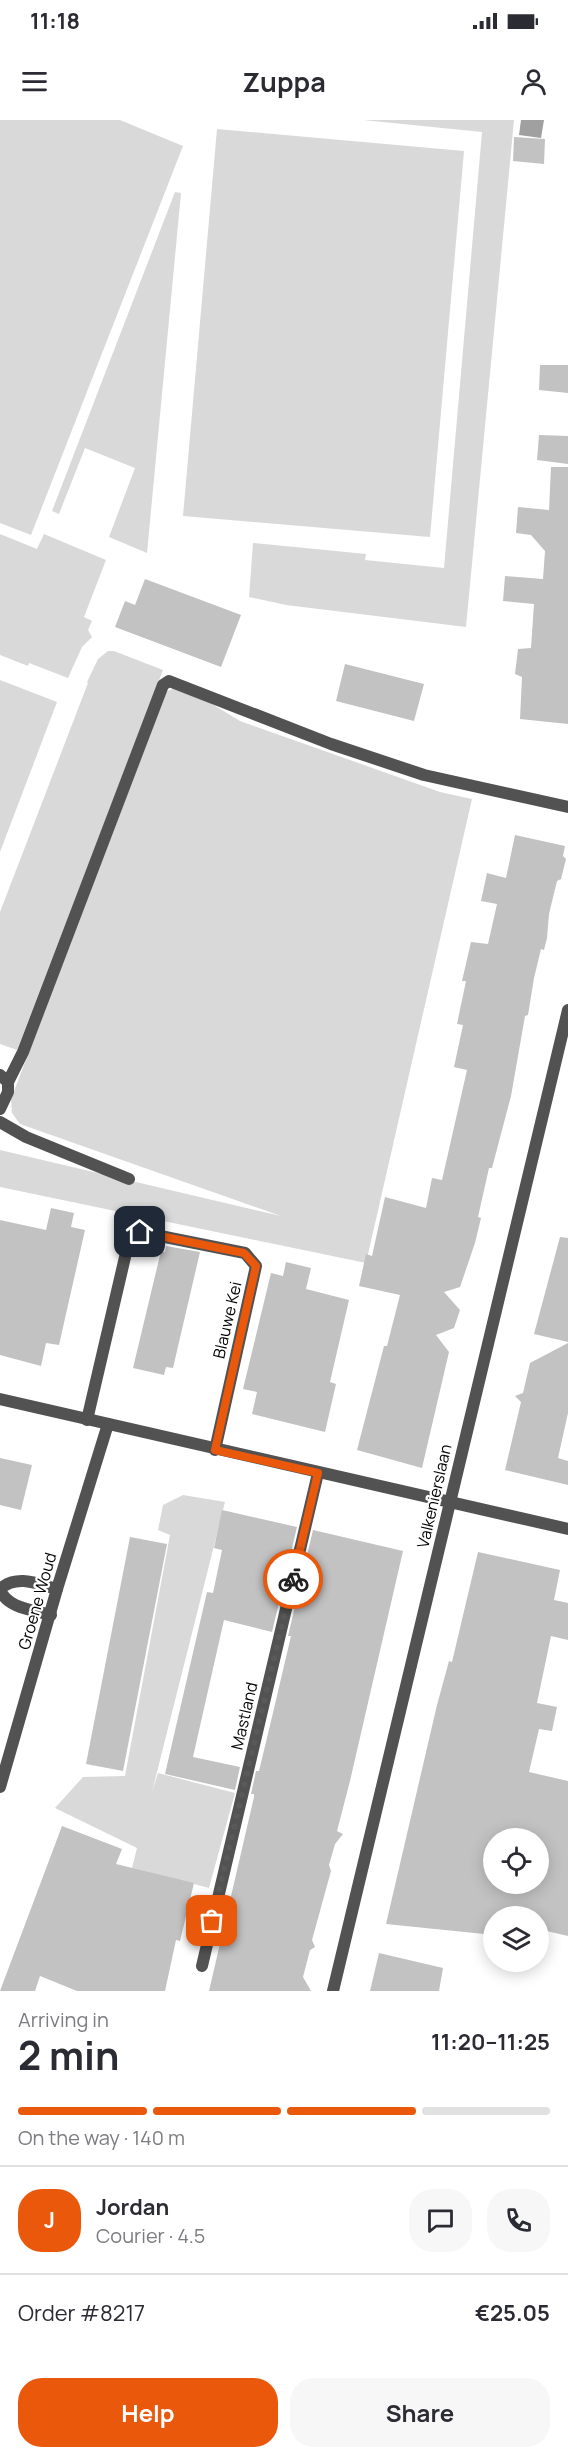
<!DOCTYPE html>
<meta charset="utf-8">
<style>
body{margin:0;font-family:Manrope,sans-serif;background:#f7f7f7;color:#2b2b33;height:100vh;display:flex;flex-direction:column;font-size:22px;white-space:nowrap}
*{box-sizing:border-box;margin:0}
p{font-size:20px;color:#7c7c81}
.icon{flex:none;width:33px;height:33px;fill:none;stroke:currentColor;stroke-width:2;stroke-linecap:round;stroke-linejoin:round}
.map{position:relative;height:1871px;overflow:hidden}
.side{display:flex;flex-direction:column;background:#fff;flex:1}
.side>*{flex:none}
.fabs{position:absolute;left:483px;top:1708px;display:grid;gap:12px}
.fabs a{display:grid;place-items:center;width:66px;height:66px;border-radius:50%;background:#fff;box-shadow:0 3px 15px #0003;font-size:30px}
.pin{position:absolute;display:grid;place-items:center;width:51px;height:51px;color:#fff;margin:-26px;border-radius:12px;box-shadow:0 3px 9px #0006}
.courier{position:absolute;display:grid;place-items:center;width:60px;height:60px;margin:-30px;border:4px solid #ea580c;border-radius:50%;background:#fff;color:#222;box-shadow:0 2px 8px #0007}
.head em{font-style:normal;font-weight:700}
.head div{display:flex;flex-direction:column-reverse}
.head{display:flex;align-items:center;justify-content:space-between;height:102px;padding:0 18px}
h1{font-size:39px;font-weight:700;line-height:45px}
.bar{display:grid;grid-template-columns:repeat(4,1fr);gap:9px 6px;align-content:center;height:72px;padding:0 18px}
.bar i{height:8px;border-radius:4px;background:#e1e1e2}
.bar .selected{background:#ea580c}
.bar p{grid-column:span 4}
.line{display:flex;align-items:center;gap:15px;padding:0 18px;border-top:2px solid #e1e1e2}
.line div{flex:1}
.round{display:grid;place-items:center;flex:none;width:63px;height:63px;border-radius:24px;background:#f7f7f7}
.button{display:flex;gap:12px;margin-top:auto;padding:12px 18px}
.button a{flex:1;height:69px;border-radius:24px;background:#ea580c;color:#fff;font-size:24px;font-weight:700;line-height:69px;text-align:center}
.button a+a{background:#f7f7f7;color:#2b2b33}
.status{display:flex;justify-content:space-between;align-items:center;height:42px;padding:0 30px;background:#fff;direction:ltr}
.status svg{height:16px;fill:currentColor}
header{display:flex;justify-content:space-between;align-items:center;height:78px;padding:0 18px;background:#fff;font-size:27px;font-weight:700}
.map>svg:first-child{display:block}
.green{fill:#d9d9d9}
.water{fill:#a0a0a0}
.building{fill:#c2c2c2;fill-rule:evenodd}
.lines{fill:none;stroke-linecap:round;stroke-linejoin:round}
.service{stroke:#525252;stroke-width:12}
.minor{stroke:#525252;stroke-width:12}
.done{stroke:#595959;stroke-width:6;stroke-dasharray:0 10.8}
.route{stroke:#ea580c;stroke-width:8}
.labels{text-anchor:middle;dominant-baseline:central;stroke-width:4.5;stroke-linejoin:round;paint-order:stroke}
.street-label{font-size:16px;fill:#000;stroke:#fff}
</style>
<div class="status"><b>11:18</b><svg viewBox="0 0 49 12"><path d="M0 12V9h3v3zM5 12V6h3v6zM10 12V3h3v9zM15 12V0h3v12zM26 1h20v11H26zM47 4h2v5h-2z"/></svg></div>
<header><svg class="icon" aria-label="menu" viewBox="0 0 24 24"><path d="M4 6h16M4 12h16M4 18h16"/></svg>Zuppa<svg class="icon" aria-label="person" viewBox="0 0 24 24"><circle cx="12" cy="8" r="4"/><path d="M4 21q1-7 8-7t8 7"/></svg></header>
<div class="map">
<svg width="568" height="1871" viewBox="0 0 568 1871">
<rect width="100%" height="100%" fill="#fff"/>
<g class="green">
<polygon points="0,0 120,0 183,26 31,415 0,403"/>
<polygon points="363,0 514,0 466,507 286,485 249,477 253,423 366,434 365,440 444,448 482,12"/>
<polygon points="217,9 464,31 430,417 183,396"/>
<polygon points="175,72 181,73 147,433 109,417 135,348 85,328 59,394 52,391"/>
<polygon points="0,414 37,429 44,414 106,440 84,497 92,501 88,510 92,517 82,527 68,558 29,543 28,546 0,535"/>
<polygon points="108,531 114,531 163,550 17,930 0,924 0,792 88,563 87,562 98,539"/>
<polygon points="0,560 57,582 0,732"/>
<polygon points="173,569 207,581 240,601 440,672 472,679 366,1143 0,1067 0,1030 281,1096 20,1004 12,993 11,979 167,571"/>
<polygon points="183,1375 225,1382 152,1672 158,1653 235,1673 209,1768 132,1748 137,1728 55,1688 83,1657 125,1656 170,1415 158,1410 163,1385"/>
</g>
<polygon class="water" points="521,0 544,0 541,18 519,15"/>
<g class="building">
<polygon points="514,17 545,19 544,44 513,41"/>
<polygon points="540,245 568,245 568,273 539,270"/>
<polygon points="539,315 568,316 568,344 537,340"/>
<polygon points="551,347 568,347 568,604 520,599 522,557 515,554 518,529 531,528 534,484 503,481 505,456 543,459 545,431 531,415 516,413 518,387 549,390"/>
<polygon points="145,459 241,495 221,547 115,507 125,481 135,485"/>
<polygon points="345,544 424,564 414,601 336,581"/>
<polygon points="515,715 565,726 563,736 566,739 561,759 557,761 549,794 547,818 544,830 541,829 534,858 528,895 525,896 511,976 492,1048 489,1048 478,1097 481,1098 475,1123 460,1167 444,1172 460,1190 454,1208 436,1215 449,1232 422,1348 357,1330 384,1226 387,1226 400,1175 359,1166 366,1134 372,1136 385,1077 426,1088 432,1058 442,1060 467,950 454,947 463,905 457,904 466,861 462,861 471,822 488,824 497,784 481,781 487,753 506,758"/>
<polygon points="51,1088 74,1093 71,1107 85,1110 59,1225 46,1223 41,1246 0,1235 0,1100 46,1110"/>
<polygon points="560,1117 568,1118 568,1222 534,1214"/>
<polygon points="166,1126 200,1132 173,1248 166,1247 164,1255 133,1248 161,1131 165,1132"/>
<polygon points="286,1142 311,1148 306,1169 349,1180 330,1262 336,1264 325,1312 252,1294 257,1272 243,1269 271,1153 283,1156"/>
<polygon points="568,1223 568,1293 558,1338 568,1341 568,1365 505,1350 521,1282 515,1276 523,1273 530,1243"/>
<polygon points="0,1338 32,1345 21,1390 0,1385"/>
<polygon points="222,1390 297,1407 272,1512 224,1500 193,1637 240,1647 235,1670 165,1654 207,1472 213,1473 222,1430 214,1428"/>
<polygon points="313,1410 403,1431 350,1661 337,1711 343,1714 335,1724 329,1745 331,1751 312,1820 315,1827 310,1830 303,1857 311,1871 209,1871 254,1677 254,1674 251,1674 256,1651 259,1651 272,1597 291,1516 288,1516"/>
<polygon points="130,1417 167,1424 123,1651 86,1644"/>
<path d="M478,1432L560,1450L554,1480L568,1483V1520L551,1516L537,1583L557,1587L552,1611L539,1609L529,1652L568,1661V1816L538,1809V1797H494V1815L386,1804L437,1585L449,1541L452,1542ZM494,1719H538V1764H494Z"/>
<polygon points="62,1706 122,1729 116,1744 194,1763 180,1821 176,1820 165,1871 77,1871 40,1856 35,1871 0,1871"/>
<polygon points="379,1833 443,1848 439,1871 370,1871"/>
</g>
<g class="lines">
<g class="service">
<polyline points="0,955 8,962 8,972 0,989"/>
<polyline points="8,962 23,932 163,565 169,561 331,624 424,655 568,687"/>
<polyline points="0,1002 26,1017 129,1059"/>
<path d="M51,1495C33,1490 6,1488 0,1469C17,1454 38,1464 57,1469"/>
<polyline points="202,1846 318,1353"/>
</g>
<g class="minor">
<polyline points="0,1279 568,1409"/>
<polyline points="87,1300 129,1120 140,1112 245,1133 256,1146 215,1330"/>
<polyline points="0,1667 57,1469 108,1304"/>
<polyline points="333,1871 568,890"/>
</g>
</g>
<g class="lines">
<polyline class="done" points="212,1801 293,1459"/>
<polyline class="route" points="140,1112 244,1133 256,1146 215,1330 318,1353 293,1459"/>
</g>
<g class="labels">
<g class="street-label">
<text transform="translate(227 1200) rotate(-77)">Blauwe Kei</text>
<text transform="translate(434 1376) rotate(-77)">Valkenierslaan</text>
<text transform="translate(37 1481) rotate(-74)">Groene Woud</text>
<text transform="translate(244 1596) rotate(-77)">Mastland</text>
</g>
</g>
</svg>
<div class="fabs">
<a><svg class="icon" aria-label="locate" viewBox="0 0 24 24"><circle cx="12" cy="12" r="6"/><path d="M12 2v4M12 18v4M2 12h4M18 12h4"/></svg></a>
<a><svg class="icon" aria-label="layers" viewBox="0 0 24 24"><path d="M12 4l9 5-9 5-9-5zM3 14l9 5 9-5"/></svg></a>
</div>
<div class="pin" style="left:212px;top:1801px;background:#ea580c"><svg class="icon" aria-label="bag" viewBox="0 0 24 24"><path d="M5 8h14l-1 12H6zM9 8a3 3 0 0 1 6 0"/></svg></div>
<div class="pin" style="left:140px;top:1112px;background:#1f2937"><svg class="icon" aria-label="home" viewBox="0 0 24 24"><path d="M3 11l9-7 9 7M6 9v11h12V9"/></svg></div>
<div class="courier" style="left:293px;top:1459px"><svg class="icon" aria-label="bike" viewBox="0 0 24 24"><circle cx="6" cy="16" r="4"/><circle cx="18" cy="16" r="4"/><path d="M6 16l4-8h5l3 8M10 8l3 8H6M13 5h3"/></svg></div>
</div>
<section class="side">
<div class="head"><div><h1>2 min</h1><p>Arriving in</p></div><em>11:20–11:25</em></div>
<div class="bar"><i class="selected"></i><i class="selected"></i><i class="selected"></i><i></i><p>On the way · 140 m</p></div>
<div class="line" style="height:108px"><b class="round" style="background:#ea580c;color:#fff">J</b><div><b>Jordan</b><p>Courier · 4.5</p></div><a class="round"><svg class="icon" aria-label="chat" viewBox="0 0 24 24"><path d="M4 5h16v11H9l-5 4z"/></svg></a><a class="round"><svg class="icon" aria-label="phone" viewBox="0 0 24 24"><path d="M5 4h4l2 5-3 2q2 4 5 5l2-3 5 2v4C11 20 4 13 5 4z"/></svg></a></div>
<div class="line" style="height:78px"><div>Order #8217</div><b>€25.05</b></div>
<div class="button"><a>Help</a><a>Share</a></div>
</section>
